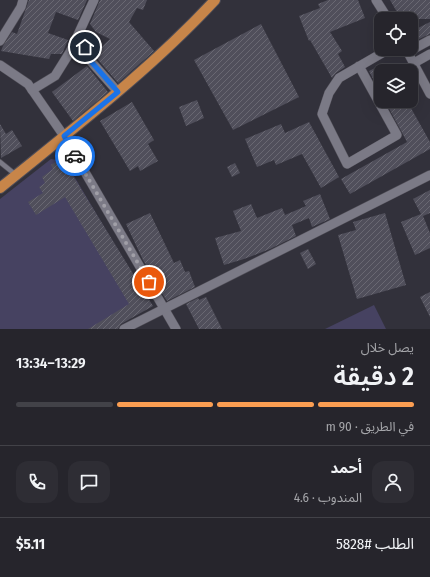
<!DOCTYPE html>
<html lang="ar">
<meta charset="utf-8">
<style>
body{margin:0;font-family:"Fira Sans Condensed","Noto Sans Arabic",sans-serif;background:#2e2d34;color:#f1f3f6;direction:rtl;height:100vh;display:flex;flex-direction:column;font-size:15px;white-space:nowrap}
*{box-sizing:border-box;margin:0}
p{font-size:13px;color:#a4a5a9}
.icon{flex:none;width:22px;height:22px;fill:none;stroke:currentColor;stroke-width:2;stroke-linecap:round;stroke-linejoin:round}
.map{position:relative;height:329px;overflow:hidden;direction:ltr}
.sheet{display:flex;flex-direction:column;background:#26252c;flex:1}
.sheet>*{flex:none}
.fabs{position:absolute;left:374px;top:12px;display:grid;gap:8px}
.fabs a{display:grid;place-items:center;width:44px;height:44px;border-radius:8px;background:#26252c;box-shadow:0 4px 16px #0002,0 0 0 1px #424248;font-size:20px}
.pin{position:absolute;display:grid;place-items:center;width:34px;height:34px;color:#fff;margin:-17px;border:2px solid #fff;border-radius:50%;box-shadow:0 1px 4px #0007}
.courier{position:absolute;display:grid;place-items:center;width:40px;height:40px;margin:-20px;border:3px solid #1a73e8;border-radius:50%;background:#fff;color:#222;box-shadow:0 1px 5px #0007}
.summary em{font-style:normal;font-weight:600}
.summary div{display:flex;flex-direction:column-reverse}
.summary{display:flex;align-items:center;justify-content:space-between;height:68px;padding:0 16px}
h1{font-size:26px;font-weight:600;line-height:30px}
.bar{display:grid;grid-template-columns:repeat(4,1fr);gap:6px 4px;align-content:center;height:48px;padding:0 16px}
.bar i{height:5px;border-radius:3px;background:#424248}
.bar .active{background:#fb9e52}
.bar p{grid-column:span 4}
.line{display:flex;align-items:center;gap:10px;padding:0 16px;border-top:1px solid #424248}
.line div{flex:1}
.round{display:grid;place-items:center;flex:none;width:42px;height:42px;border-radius:12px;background:#2e2d34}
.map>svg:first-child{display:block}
.green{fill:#464261}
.building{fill:url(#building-hatch)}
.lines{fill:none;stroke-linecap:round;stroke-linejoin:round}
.service-casing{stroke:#504e57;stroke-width:6}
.minor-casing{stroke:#504e57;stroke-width:10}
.primary-casing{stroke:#504e57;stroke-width:12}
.service{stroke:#7b7a86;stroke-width:4.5}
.minor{stroke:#7b7a86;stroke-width:9}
.primary{stroke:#c78549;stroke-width:10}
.done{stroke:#a09fa7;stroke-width:4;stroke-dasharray:0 7.2}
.route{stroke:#1a73e8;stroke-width:5}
</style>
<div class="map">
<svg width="430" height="329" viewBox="0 0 430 329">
<defs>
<pattern id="building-hatch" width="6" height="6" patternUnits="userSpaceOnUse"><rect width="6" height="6" fill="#504f5b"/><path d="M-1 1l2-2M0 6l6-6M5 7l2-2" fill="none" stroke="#696872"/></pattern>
</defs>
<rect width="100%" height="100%" fill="#32313b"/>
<g class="green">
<polygon points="51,159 65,161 147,299 104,329 0,329 0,199"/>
<polygon points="374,305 386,329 325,329"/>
</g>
<g class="building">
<polygon points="29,0 87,0 78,20 56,12 48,33 68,40 62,54 51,54 49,59 1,51 3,46 12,32 17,34"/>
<polygon points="100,0 147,0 143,10 137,8 129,22 154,51 118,83 94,55 96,52 110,39 96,32 90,24"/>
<polygon points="328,0 358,0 365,18 330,32 342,51 338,54 345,67 336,73 332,78 310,40 309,41 299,16 320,8 318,4"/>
<polygon points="390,0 430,0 430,19 401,19"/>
<polygon points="430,22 430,34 417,40 412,31"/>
<polygon points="261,24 299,97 233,130 194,60"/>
<polygon points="381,65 381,94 369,71"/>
<polygon points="87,66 108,92 73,121 52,92"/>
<polygon points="197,100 204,118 186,126 179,107"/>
<polygon points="385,101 407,101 430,142 430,149 350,194 341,179 407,142"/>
<polygon points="132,102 154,140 148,144 158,161 140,171 138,166 130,171 100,121"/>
<polygon points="309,122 339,177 321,188 302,154 276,165 274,160 257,167 245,139 281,124 285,133"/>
<polygon points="0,124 6,134 12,130 22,146 1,158"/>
<polygon points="62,158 153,306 121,324 118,329 88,329 129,304 65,197 36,215 28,202 43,193 39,187 45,183 42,177 53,169 51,165"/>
<polygon points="235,163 240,173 232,177 227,167"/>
<polygon points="430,190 430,213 423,216 430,233 430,248 415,255 401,222 421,214 413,199"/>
<polygon points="320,194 330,219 312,227 309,218 292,225 296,236 270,249 244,259 224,265 215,238 241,231 233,211 251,204 257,218 282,208 285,215 306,206 303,201"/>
<polygon points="150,213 174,263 180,260 185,272 189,271 195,287 167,301 161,292 156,277 154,279 143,260 126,224"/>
<polygon points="385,213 406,285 357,299 338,235 356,230 353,222"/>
<polygon points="308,249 316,264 308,269 300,253"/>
<polygon points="430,292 430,317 420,297"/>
<polygon points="206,297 222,329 199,329 186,304 198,298 199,300"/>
</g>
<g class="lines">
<defs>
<polyline id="service" points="0,162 16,175"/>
<g id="minor">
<polyline points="376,0 388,19"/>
<polyline points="93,39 85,47 85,51 87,57 118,92"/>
<polyline points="0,41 21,7 23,0"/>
<polyline points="406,49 430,94"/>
<polyline points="408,52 430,40"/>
<polyline points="414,63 430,54"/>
<polyline points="0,65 28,84 64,136 176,329"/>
<polyline points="359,66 397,135 347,164 322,114 329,93 339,78 389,49"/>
<polyline points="32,90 55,76 70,52 94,0"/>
<polyline points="124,329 430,175"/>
</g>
<path id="primary" d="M0,188C74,128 150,70 215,0"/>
</defs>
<use href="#service" class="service-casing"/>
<use href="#minor" class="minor-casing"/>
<use href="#primary" class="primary-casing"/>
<use href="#service" class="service"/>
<use href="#minor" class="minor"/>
<use href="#primary" class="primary"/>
</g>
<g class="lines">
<polyline class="done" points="75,156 149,282"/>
<polyline class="route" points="75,156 64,136 118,92 87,57 85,51 85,47"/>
</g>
</svg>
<div class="fabs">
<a><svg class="icon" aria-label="locate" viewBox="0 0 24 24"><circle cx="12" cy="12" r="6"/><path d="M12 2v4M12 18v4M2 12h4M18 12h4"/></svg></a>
<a><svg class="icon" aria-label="layers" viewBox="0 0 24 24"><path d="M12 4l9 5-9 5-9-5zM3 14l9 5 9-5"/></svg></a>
</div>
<div class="pin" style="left:149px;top:282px;background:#ea580c"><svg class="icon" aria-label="bag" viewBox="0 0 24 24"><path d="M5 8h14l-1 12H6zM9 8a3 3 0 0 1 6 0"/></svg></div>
<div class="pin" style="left:85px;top:47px;background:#1f2937"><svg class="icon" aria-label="home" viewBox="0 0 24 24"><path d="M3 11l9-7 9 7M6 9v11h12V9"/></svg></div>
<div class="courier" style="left:75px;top:156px"><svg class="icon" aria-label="car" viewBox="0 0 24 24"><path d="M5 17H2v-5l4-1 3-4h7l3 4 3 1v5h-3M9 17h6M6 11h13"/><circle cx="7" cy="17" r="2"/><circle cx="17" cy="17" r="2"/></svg></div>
</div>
<section class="sheet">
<div class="summary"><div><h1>2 دقيقة</h1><p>يصل خلال</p></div><em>13:29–13:34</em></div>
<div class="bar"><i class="active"></i><i class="active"></i><i class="active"></i><i></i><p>في الطريق · 90 m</p></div>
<div class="line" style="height:72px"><a class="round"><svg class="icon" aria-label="person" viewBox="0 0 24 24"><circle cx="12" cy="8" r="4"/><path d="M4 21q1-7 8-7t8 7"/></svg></a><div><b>أحمد</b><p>المندوب · 4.6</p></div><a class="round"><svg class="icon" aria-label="chat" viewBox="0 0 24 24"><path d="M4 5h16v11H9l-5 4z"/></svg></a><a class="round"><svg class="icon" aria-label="phone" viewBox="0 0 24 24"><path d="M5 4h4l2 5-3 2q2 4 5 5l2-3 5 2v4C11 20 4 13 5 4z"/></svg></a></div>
<div class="line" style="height:52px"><div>الطلب #5828</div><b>$5.11</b></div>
</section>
